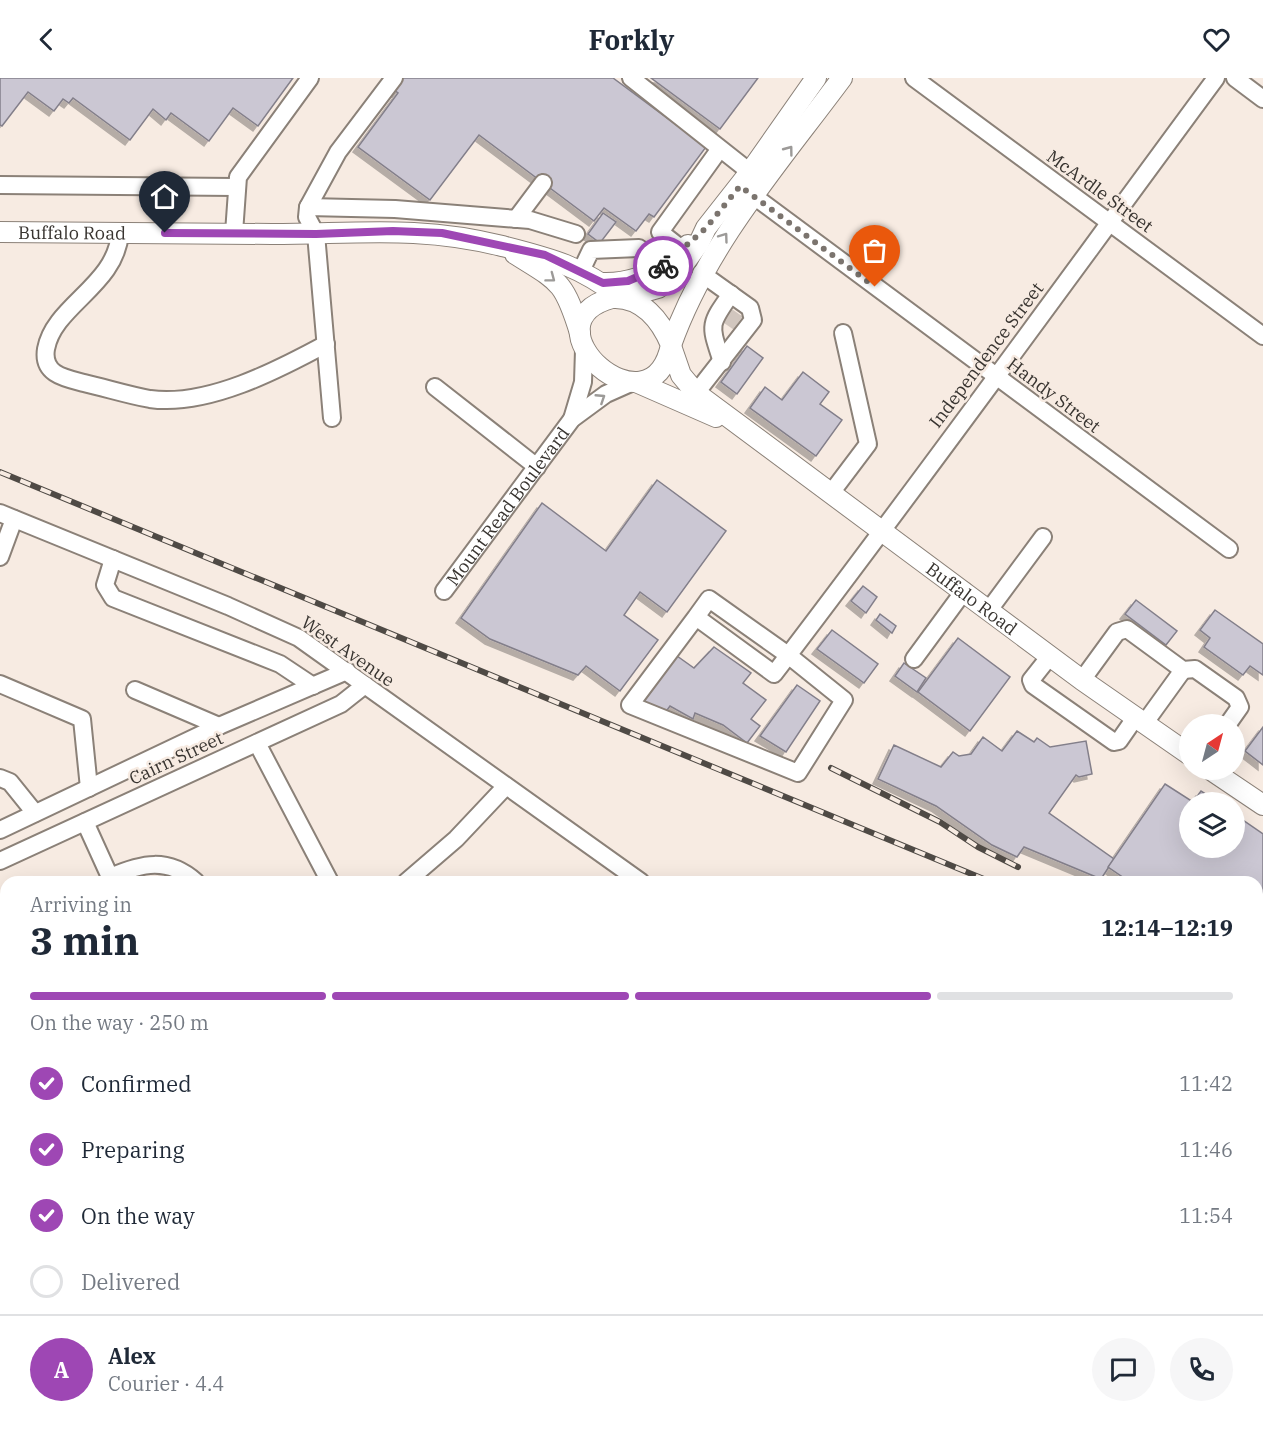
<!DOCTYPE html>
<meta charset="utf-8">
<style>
body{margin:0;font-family:"IBM Plex Serif",serif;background:#f6f6f7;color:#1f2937;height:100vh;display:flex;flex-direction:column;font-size:22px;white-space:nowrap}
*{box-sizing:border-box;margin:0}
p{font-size:20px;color:#747a83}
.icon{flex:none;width:33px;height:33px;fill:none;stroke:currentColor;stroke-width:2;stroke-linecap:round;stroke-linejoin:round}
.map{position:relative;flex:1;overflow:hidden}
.drawer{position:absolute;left:0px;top:798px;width:1263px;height:558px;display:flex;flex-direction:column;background:#fff;border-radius:18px 18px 0 0;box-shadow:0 6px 24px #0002}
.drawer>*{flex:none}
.needle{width:39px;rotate:36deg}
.controls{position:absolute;left:1179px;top:636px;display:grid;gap:12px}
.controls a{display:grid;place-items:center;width:66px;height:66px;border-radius:50%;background:#fff;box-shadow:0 6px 24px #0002;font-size:30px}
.pin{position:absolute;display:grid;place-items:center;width:51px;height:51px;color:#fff;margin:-62px -26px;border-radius:50% 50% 50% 0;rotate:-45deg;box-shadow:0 0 6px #0007}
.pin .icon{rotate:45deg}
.courier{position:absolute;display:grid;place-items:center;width:60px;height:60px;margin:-30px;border:4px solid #9e47b4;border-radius:50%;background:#fff;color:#222;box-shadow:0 2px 8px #0007}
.headline em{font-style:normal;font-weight:700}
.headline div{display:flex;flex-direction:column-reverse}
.headline{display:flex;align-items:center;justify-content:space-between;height:102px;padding:0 30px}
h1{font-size:39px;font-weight:700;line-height:45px}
.bar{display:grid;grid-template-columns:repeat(4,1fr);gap:9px 6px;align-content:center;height:72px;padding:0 30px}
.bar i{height:8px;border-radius:4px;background:#e0e1e3}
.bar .current{background:#9e47b4}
.bar p{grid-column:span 4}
.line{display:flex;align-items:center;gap:15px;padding:0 30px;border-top:2px solid #e0e1e3}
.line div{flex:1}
.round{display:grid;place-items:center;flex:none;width:63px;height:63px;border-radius:32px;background:#f6f6f7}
ol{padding:0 30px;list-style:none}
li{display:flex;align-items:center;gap:18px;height:66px}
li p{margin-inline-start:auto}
li .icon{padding:6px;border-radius:50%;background:#9e47b4;color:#fff;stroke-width:4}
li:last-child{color:#747a83}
li i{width:33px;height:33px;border:3px solid #e0e1e3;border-radius:50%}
header{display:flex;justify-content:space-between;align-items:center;height:78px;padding:0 30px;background:#fff;font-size:27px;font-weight:700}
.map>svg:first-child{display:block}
.building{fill:#cbc7d3;stroke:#837f8a;stroke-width:1.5;filter:url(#shadow)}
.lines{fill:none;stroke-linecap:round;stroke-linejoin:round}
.minor-tunnel{stroke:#d1c6be;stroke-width:16;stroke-dasharray:16 8;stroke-linecap:butt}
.minor-casing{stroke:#8b8178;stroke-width:20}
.major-casing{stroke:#8b8178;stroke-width:22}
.minor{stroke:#fff;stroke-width:16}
.major{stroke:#fff;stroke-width:20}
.rail-casing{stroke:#4f4a45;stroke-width:6}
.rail{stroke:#f7ebe2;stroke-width:4;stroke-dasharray:11;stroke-linecap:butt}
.oneway{stroke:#9c9a98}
.done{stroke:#7b746e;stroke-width:6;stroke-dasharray:0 10.8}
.route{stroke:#9e47b4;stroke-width:8}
.labels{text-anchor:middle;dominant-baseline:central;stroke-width:5;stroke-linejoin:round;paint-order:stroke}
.street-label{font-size:18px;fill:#383430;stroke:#f7ebe2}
</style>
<header><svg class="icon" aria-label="back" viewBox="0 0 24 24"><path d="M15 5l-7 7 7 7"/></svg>Forkly<svg class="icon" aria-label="heart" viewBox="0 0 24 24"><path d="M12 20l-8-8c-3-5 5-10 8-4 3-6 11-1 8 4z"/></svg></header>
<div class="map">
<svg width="1263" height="1356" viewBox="0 0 1263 1356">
<defs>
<filter id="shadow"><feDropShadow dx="-5" dy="5" stdDeviation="0" flood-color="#0004"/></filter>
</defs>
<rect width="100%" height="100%" fill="#f7ebe2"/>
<g class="building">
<polygon points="0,0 293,0 258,48 233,30 209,63 171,35 166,42 153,31 130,62 73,20 69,25 63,21 54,33 28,14 2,48 0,47"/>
<polygon points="396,0 613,0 706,69 654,139 649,136 636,153 604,130 594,143 479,57 430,122 358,69 398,15 390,9"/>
<polygon points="651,0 758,0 720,51"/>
<polygon points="603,135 616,144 600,165 588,156"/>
<polygon points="747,268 763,280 737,316 721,304"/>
<polygon points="803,294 829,314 820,326 842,342 816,378 750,330 765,309 782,322"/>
<polygon points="657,402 726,453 667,534 640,514 624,537 658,562 620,613 586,588 578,597 490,561 461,540 542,425 606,473"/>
<polygon points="863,508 877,519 866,535 851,523"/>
<polygon points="1136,522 1177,553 1166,567 1125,536"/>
<polygon points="1215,532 1263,566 1263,597 1250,588 1243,597 1204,569 1210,560 1200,552"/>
<polygon points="880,536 896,548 892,555 876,542"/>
<polygon points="832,552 878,586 864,605 817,571"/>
<polygon points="958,560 1010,599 970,653 918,614"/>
<polygon points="714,569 751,595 743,605 766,622 751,641 760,648 747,665 723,647 695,635 693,641 670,628 665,635 642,626 677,578 694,590"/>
<polygon points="904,585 926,600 917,614 895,598"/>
<polygon points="797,607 820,623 786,674 760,658"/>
<polygon points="1263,649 1263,687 1245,673"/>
<polygon points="1017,653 1034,664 1037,660 1050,669 1086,663 1092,696 1079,699 1076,697 1049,735 1114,781 1101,801 1024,769 1017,779 992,767 936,728 878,701 894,667 941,689 953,674 959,678 971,676 983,659 1002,673"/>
<polygon points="1165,706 1193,724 1201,713 1218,724 1190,724 1190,770 1234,770 1234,736 1263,756 1263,835 1257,844 1257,804 1130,804 1108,789"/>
<polygon points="1263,1143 1263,1225 1257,1221 1257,1144"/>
</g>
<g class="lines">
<polyline class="minor-tunnel" points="725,236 738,245"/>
<defs>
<g id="minor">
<polyline points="631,0 750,94"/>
<polyline points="914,0 1263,258"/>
<polyline points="1235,0 1263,21"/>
<polyline points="0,107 236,109"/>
<polyline points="743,110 1229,471"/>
<polyline points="308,129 338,74 394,0"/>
<polyline points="516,141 543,105"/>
<path d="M120,155C116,208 54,227 46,271C42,296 64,300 84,305C106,310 128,317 150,321C207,329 278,292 326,266"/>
<polyline points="234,155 238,99 310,0"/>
<polyline points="683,172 660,154 719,72"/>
<polyline points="581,193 591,172 639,170"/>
<path d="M722,284C710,247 708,248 731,216"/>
<polyline points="435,309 537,389"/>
<polyline points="696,315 753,242 750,230 701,195"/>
<polyline points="332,340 316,156 307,139 308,129 395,131 530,142 576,156"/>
<polyline points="572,341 583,304 584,272"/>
<polyline points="831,415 868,366 843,255"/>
<polyline points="0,435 228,528 299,560 641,804"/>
<polyline points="0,479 14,441"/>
<polyline points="113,481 105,507 113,520 280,586 313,608"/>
<path id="s1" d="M444,513L572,341L606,316L633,304"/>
<polyline points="989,532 1043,459"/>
<path d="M696,539L709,521L788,577L844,622L798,695L630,627L696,539L774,596C924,400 1069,199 1216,0"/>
<polyline points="1050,578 1031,602 1033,607 1114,664 1119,663 1135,640"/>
<polyline points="914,581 964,513"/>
<polyline points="1082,602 1117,554 1127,551 1183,592 1195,591 1236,620 1240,629 1228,646"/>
<polyline points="0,606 82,641 89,710"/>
<polyline points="135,612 219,648"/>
<polyline points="1144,646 1183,592"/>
<polyline points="257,665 330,804"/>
<polyline points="0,700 10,704 35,735"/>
<path d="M85,744L110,799C142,785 168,779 196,804"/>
<polyline points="0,752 219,648 347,593"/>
<polyline points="0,783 341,626 365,607"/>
<polyline points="406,804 456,761 506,708"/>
<polyline points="1257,1025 1263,1029"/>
<polyline points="1257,1095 1263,1094"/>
<polyline points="1257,1252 1263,1256"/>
<polyline points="0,1263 6,1261"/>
<polyline points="135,1350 143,1356"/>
<polyline points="229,1350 238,1356"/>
<polyline points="590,1350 598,1356"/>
<polyline points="554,1356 566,1350"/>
<polyline points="614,1356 618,1350"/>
<polyline points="862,1356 867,1350"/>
<polyline points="1102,1356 1106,1350"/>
</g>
<g id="major">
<path id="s2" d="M0,154C91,154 182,155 272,156C355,156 420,147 502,168C553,181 578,187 622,220"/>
<path d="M515,176C560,204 564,203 580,255"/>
<path d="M603,205C637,206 664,191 688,167"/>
<path d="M612,220C642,218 661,243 671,267C651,363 520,245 612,220Z"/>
<polyline points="623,220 658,210 675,198 699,165 706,150 750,94 816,0"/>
<path d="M671,267C707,166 779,85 842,0"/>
<path id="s3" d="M671,268L681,297L696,315L1082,602L1190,677"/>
<polyline points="636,304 716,339"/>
<polyline points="1211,692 1263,727"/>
</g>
</defs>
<use href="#minor" class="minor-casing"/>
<use href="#major" class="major-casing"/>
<use href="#minor" class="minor"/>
<use href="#major" class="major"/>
<defs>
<g id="rail">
<polyline points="0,394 991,804"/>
<polyline points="831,690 940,744 978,769 1018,789"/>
<polyline points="1257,915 1263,917"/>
<polyline points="1257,955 1263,957"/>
<polyline points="0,1229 6,1226"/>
</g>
</defs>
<use href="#rail" class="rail-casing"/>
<use href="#rail" class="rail"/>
</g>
<defs><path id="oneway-chevron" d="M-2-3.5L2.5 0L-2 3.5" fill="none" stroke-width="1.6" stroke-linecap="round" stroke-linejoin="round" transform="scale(1.5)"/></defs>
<g class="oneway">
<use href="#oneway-chevron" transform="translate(789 72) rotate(-53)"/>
<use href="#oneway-chevron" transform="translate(724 159) rotate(-54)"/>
<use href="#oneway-chevron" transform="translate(551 200) rotate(37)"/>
<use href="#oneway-chevron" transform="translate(601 320) rotate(-33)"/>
</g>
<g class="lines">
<polyline class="done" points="663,188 706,150 740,108 875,209"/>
<polyline class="route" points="165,155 316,156 393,153 442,155 545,177 603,205 628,203 663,188"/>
</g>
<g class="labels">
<g class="street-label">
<text transform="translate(1100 113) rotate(36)">McArdle Street</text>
<text stroke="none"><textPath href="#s2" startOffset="72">Buffalo Road</textPath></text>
<text transform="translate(986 277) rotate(-53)">Independence Street</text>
<text transform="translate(1054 317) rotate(37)">Handy Street</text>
<text stroke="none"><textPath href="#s1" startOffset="106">Mount Read Boulevard</textPath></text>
<text stroke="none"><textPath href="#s3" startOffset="398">Buffalo Road</textPath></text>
<text transform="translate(348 573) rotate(35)">West Avenue</text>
<text transform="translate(176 680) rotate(-25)">Cairn Street</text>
</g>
</g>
</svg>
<div class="controls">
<a><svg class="needle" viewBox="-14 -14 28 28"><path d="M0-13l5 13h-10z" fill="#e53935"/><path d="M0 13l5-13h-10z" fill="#747a83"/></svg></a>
<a><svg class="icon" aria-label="layers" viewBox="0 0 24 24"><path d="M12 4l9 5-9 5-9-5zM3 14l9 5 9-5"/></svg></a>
</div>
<div class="pin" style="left:875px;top:209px;background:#ea580c"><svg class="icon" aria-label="bag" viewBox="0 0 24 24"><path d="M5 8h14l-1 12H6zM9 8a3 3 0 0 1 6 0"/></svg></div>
<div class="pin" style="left:165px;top:155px;background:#1f2937"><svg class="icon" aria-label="home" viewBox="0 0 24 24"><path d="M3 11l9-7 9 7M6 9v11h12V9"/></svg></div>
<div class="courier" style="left:663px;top:188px"><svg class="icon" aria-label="bike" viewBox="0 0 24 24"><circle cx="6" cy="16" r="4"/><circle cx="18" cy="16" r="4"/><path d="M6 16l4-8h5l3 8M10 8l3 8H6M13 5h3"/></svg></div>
<section class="drawer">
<div class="headline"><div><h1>3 min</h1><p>Arriving in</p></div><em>12:14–12:19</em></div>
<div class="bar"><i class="current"></i><i class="current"></i><i class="current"></i><i></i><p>On the way · 250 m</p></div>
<ol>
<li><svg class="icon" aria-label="check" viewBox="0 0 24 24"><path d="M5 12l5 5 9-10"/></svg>Confirmed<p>11:42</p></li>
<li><svg class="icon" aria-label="check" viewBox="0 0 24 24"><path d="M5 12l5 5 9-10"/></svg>Preparing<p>11:46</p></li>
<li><svg class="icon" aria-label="check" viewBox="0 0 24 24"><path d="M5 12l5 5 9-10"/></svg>On the way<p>11:54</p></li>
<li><i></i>Delivered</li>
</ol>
<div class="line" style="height:108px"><b class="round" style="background:#9e47b4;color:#fff">A</b><div><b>Alex</b><p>Courier · 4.4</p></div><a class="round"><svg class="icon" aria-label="chat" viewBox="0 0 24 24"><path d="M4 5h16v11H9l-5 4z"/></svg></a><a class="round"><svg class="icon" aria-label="phone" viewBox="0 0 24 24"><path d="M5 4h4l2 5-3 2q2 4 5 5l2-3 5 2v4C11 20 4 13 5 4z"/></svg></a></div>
</section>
</div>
